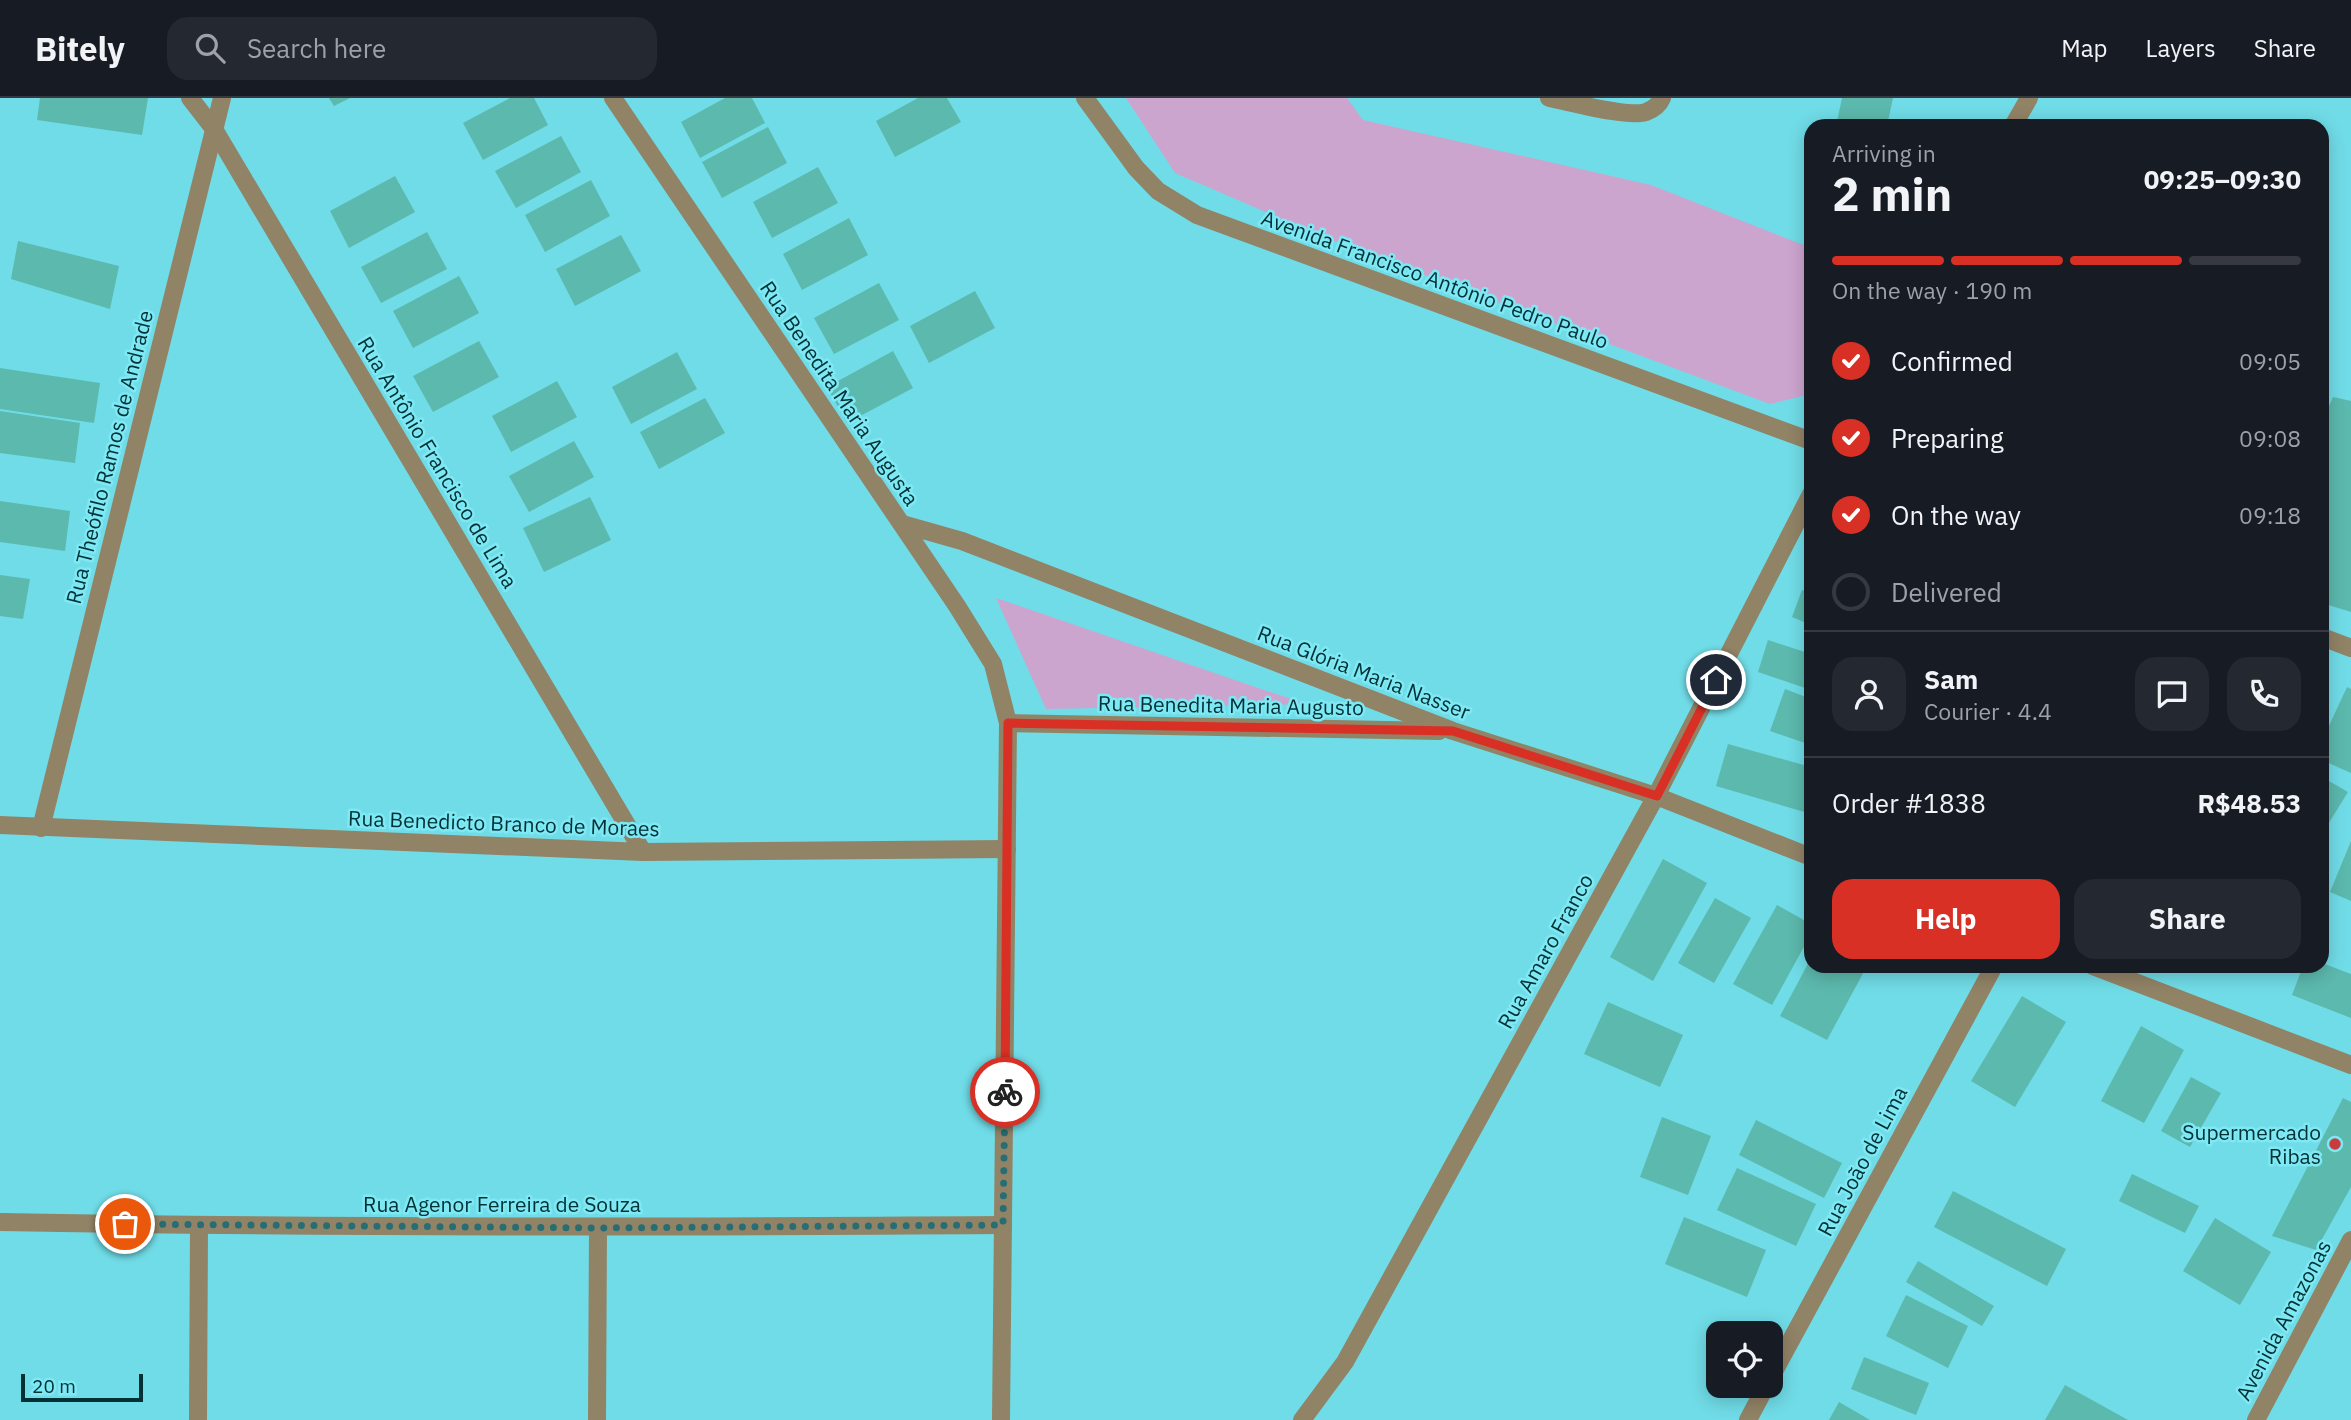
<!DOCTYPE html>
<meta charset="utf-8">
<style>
body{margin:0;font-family:"IBM Plex Sans",sans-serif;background:#242831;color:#f1f3f6;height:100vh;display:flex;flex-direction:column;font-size:26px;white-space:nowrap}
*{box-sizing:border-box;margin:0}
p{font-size:23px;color:#9ea1a6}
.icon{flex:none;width:38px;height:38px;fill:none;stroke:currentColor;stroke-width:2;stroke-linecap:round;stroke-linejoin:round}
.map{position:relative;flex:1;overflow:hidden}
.sheet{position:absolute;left:1804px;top:21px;width:525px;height:854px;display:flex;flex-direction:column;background:#171b24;border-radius:21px;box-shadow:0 4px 18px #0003}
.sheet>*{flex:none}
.tools{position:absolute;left:1706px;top:1223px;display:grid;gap:14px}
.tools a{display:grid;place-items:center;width:77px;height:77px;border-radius:14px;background:#171b24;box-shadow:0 4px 18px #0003;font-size:35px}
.scale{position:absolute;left:21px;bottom:18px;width:122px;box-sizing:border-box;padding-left:7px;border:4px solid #003135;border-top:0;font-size:19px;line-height:24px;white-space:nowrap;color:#003135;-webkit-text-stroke:5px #7ee9f4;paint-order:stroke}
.pin{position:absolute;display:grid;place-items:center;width:60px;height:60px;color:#fff;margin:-30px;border:4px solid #fff;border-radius:50%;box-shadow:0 2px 7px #0007}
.courier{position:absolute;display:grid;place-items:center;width:70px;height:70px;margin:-35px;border:5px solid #d93025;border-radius:50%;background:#fff;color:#222;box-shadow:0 2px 9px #0007}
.headline em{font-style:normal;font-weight:700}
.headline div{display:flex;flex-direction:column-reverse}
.headline{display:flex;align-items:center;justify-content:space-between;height:119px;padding:0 28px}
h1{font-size:46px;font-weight:700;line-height:52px}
.bar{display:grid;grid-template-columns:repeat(4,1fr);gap:10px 7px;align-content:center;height:84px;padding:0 28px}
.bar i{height:9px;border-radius:5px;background:#363941}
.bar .selected{background:#d93025}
.bar p{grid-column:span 4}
.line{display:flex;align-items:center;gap:18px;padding:0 28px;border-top:2px solid #363941}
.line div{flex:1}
.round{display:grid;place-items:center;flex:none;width:74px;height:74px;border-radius:21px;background:#242831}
ol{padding:0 28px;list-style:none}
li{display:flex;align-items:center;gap:21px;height:77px}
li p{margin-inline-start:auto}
li .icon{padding:7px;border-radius:50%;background:#d93025;color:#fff;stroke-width:4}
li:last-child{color:#9ea1a6}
li i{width:38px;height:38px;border:4px solid #363941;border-radius:50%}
.primary-button{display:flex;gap:14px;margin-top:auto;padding:14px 28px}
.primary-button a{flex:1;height:80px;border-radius:21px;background:#d93025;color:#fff;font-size:28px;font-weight:700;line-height:80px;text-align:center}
.primary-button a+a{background:#242831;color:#f1f3f6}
header{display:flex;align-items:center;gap:42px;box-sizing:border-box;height:98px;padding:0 35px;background:#171b24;border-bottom:2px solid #363941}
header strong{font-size:33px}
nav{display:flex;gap:38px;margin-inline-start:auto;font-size:24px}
.search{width:490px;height:63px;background:#242831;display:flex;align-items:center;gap:18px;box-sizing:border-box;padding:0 24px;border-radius:21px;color:#9ea1a6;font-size:26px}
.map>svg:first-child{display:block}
.green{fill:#cca5cf}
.building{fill:#5cb9ad}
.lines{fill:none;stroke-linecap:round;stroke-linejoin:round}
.minor{stroke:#918366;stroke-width:18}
.done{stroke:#276d73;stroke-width:7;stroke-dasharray:0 12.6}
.route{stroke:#d93025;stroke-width:9}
.poi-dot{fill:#ca3b3d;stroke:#7ee9f4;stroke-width:2.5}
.labels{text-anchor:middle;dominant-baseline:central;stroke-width:5;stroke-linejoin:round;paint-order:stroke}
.street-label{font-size:21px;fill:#003135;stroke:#7ee9f4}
.poi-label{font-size:21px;fill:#003135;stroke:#7ee9f4;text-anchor:end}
</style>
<header>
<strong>Bitely</strong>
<div class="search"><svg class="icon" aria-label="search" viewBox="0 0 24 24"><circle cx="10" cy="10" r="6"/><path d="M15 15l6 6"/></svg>Search here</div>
<nav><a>Map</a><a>Layers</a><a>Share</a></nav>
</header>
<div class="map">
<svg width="2351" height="1322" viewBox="0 0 2351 1322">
<rect width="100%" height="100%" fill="#70dce7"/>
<g class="green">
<polygon points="1126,0 1347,0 1363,22 1651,87 1811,150 1811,296 1770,306 1326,140 1175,75"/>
<polygon points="996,500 1267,593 1308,606 1046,611"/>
</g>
<g class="building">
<polygon points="40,0 148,0 142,37 37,22"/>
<polygon points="329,0 350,0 334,8"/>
<polygon points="510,0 534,0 548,27 483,62 463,25"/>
<polygon points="725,0 752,0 765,25 700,60 681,24"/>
<polygon points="918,0 947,0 961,24 895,59 876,23"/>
<polygon points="1842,0 1893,0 1887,28 1836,28"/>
<polygon points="768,29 787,65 722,100 702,64"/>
<polygon points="561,38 581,74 516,110 495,73"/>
<polygon points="818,69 838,105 772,140 753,104"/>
<polygon points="395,78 415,114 349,150 330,113"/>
<polygon points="591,82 610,118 545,154 525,117"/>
<polygon points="849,120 868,157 802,192 783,156"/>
<polygon points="427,134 447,171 381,205 361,169"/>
<polygon points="621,137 641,173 575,208 556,171"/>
<polygon points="18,143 119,168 110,211 11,181"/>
<polygon points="459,178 479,215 413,250 393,213"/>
<polygon points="879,185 899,222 834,256 814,220"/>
<polygon points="975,193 995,230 929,265 910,228"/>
<polygon points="479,243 499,279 433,314 413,278"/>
<polygon points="893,253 913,290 847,325 827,289"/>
<polygon points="677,254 697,291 631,326 612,289"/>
<polygon points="0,270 100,285 94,325 0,311"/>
<polygon points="557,283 577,319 511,354 492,318"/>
<polygon points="2333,299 2351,303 2351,514 2322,505 2322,324"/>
<polygon points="705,300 725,335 659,371 640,334"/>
<polygon points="0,313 80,325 75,365 0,355"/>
<polygon points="574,343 594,379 529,414 509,378"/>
<polygon points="590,399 611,442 544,474 523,430"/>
<polygon points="0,403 70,413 65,453 0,444"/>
<polygon points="0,477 30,481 23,521 0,518"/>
<polygon points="1802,492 1811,495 1811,527 1792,519"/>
<polygon points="1768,542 1811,556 1811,592 1758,574"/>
<polygon points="2347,589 2351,591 2351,675 2322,662 2322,643"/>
<polygon points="1785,591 1811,601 1811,647 1770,633"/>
<polygon points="1728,646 1811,669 1811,716 1716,688"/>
<polygon points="2322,679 2348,694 2322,736"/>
<polygon points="2351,743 2351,803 2330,794"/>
<polygon points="1663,761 1707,785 1653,883 1610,859"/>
<polygon points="1715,800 1751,820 1714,885 1678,865"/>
<polygon points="1777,807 1811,826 1811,836 1772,907 1733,886"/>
<polygon points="1811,860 1811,868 1867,868 1827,942 1780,918"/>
<polygon points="2322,865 2351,876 2351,920 2292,897 2303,868 2322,868"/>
<polygon points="2022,898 2066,924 2015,1009 1971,983"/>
<polygon points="1608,904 1683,937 1660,989 1584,956"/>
<polygon points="2141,928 2184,952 2144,1025 2101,1003"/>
<polygon points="2191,979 2221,995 2190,1049 2161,1033"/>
<polygon points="2343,1000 2351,1004 2351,1089 2316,1152 2272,1138"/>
<polygon points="1662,1019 1711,1038 1688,1097 1640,1079"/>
<polygon points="1756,1022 1842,1065 1824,1100 1739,1057"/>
<polygon points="1737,1070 1816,1106 1796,1148 1717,1112"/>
<polygon points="2132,1076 2199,1108 2185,1135 2119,1103"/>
<polygon points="1953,1093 2066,1151 2047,1188 1934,1129"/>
<polygon points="1684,1119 1766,1152 1747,1199 1665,1166"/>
<polygon points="2215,1120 2271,1154 2240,1207 2183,1173"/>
<polygon points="1918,1163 1994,1208 1982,1228 1906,1184"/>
<polygon points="1906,1197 1968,1228 1948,1270 1886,1238"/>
<polygon points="1864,1259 1929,1285 1916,1317 1851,1291"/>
<polygon points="2065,1287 2128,1322 2045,1322"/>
<polygon points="1839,1304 1870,1322 1829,1322"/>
</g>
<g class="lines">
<g class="minor">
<polyline points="190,0 214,31 643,754"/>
<polyline points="613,0 957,508 993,566 1008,625 1001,1322"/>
<polyline points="1085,0 1136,70 1158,93 1197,117 1811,343"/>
<path d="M1549,0C1570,4 1628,20 1646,14C1654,11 1659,7 1662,0"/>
<polyline points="2013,28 2029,0"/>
<polyline points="902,426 962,443 1453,633 1656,698 1811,759"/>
<polyline points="2322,539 2351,550"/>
<polyline points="1008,625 1439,633"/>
<polyline points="0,727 643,754 1007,751"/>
<polyline points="41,730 222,0"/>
<polyline points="2093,868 2351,967"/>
<path d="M0,1124C334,1130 669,1129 1003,1127"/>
<polyline points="1771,1279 1994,868"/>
<polyline points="198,1322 199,1128"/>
<polyline points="597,1322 598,1130"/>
<polyline points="1302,1322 1345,1264 1656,698 1811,396"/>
<polyline points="1748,1322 1766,1288"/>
<polyline points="2256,1322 2351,1142"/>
</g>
</g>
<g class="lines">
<polyline class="done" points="125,1126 598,1130 1003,1127 1005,994"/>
<polyline class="route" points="1005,994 1008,625 1453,633 1657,698 1716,582"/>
</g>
<circle class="poi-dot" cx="2335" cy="1046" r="7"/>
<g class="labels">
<g class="street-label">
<text transform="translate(1435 181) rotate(20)">Avenida Francisco Antônio Pedro Paulo</text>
<text transform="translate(840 295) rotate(56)">Rua Benedita Maria Augusta</text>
<text transform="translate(109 359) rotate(-76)">Rua Theófilo Ramos de Andrade</text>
<text transform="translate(438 364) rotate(59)">Rua Antônio Francisco de Lima</text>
<text transform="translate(1364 574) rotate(21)">Rua Glória Maria Nasser</text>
<text transform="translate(1231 607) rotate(1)">Rua Benedita Maria Augusto</text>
<text transform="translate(504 725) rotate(2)">Rua Benedicto Branco de Moraes</text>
<text transform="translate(1545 853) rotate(-61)">Rua Amaro Franco</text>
<text transform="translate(1862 1063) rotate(-62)">Rua João de Lima</text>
<text x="502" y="1106">Rua Agenor Ferreira de Souza</text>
<text transform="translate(2283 1222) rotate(-62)">Avenida Amazonas</text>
</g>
<g class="poi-label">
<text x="2321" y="1034">Supermercado<tspan x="2321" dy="24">Ribas</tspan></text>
</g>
</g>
</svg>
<div class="tools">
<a><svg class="icon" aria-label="locate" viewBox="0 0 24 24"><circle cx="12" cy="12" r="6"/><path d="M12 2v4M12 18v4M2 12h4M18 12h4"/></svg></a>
</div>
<div class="scale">20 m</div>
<div class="pin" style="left:125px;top:1126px;background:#ea580c"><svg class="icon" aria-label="bag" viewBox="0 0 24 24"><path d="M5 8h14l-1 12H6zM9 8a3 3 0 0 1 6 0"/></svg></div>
<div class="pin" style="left:1716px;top:582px;background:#1f2937"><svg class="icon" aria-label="home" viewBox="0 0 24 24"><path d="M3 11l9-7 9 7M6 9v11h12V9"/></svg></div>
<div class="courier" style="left:1005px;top:994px"><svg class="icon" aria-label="bike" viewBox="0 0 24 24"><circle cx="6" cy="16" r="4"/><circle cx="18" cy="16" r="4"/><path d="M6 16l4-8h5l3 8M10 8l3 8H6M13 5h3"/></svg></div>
<section class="sheet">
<div class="headline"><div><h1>2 min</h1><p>Arriving in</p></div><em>09:25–09:30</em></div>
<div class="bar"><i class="selected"></i><i class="selected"></i><i class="selected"></i><i></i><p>On the way · 190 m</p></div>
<ol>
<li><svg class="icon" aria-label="check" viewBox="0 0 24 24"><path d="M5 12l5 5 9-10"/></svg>Confirmed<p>09:05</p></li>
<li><svg class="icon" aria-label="check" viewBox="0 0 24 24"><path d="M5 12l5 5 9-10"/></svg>Preparing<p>09:08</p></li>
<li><svg class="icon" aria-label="check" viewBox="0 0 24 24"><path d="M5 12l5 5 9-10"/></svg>On the way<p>09:18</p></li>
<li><i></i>Delivered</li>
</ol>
<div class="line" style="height:126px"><a class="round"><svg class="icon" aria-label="person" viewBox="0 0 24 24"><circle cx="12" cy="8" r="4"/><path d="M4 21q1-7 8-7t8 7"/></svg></a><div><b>Sam</b><p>Courier · 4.4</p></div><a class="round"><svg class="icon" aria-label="chat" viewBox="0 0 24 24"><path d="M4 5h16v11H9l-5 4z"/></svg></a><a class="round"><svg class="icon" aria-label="phone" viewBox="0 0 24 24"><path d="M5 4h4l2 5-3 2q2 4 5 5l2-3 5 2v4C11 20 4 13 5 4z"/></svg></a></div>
<div class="line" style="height:91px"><div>Order #1838</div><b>R$48.53</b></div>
<div class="primary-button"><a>Help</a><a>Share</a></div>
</section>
</div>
